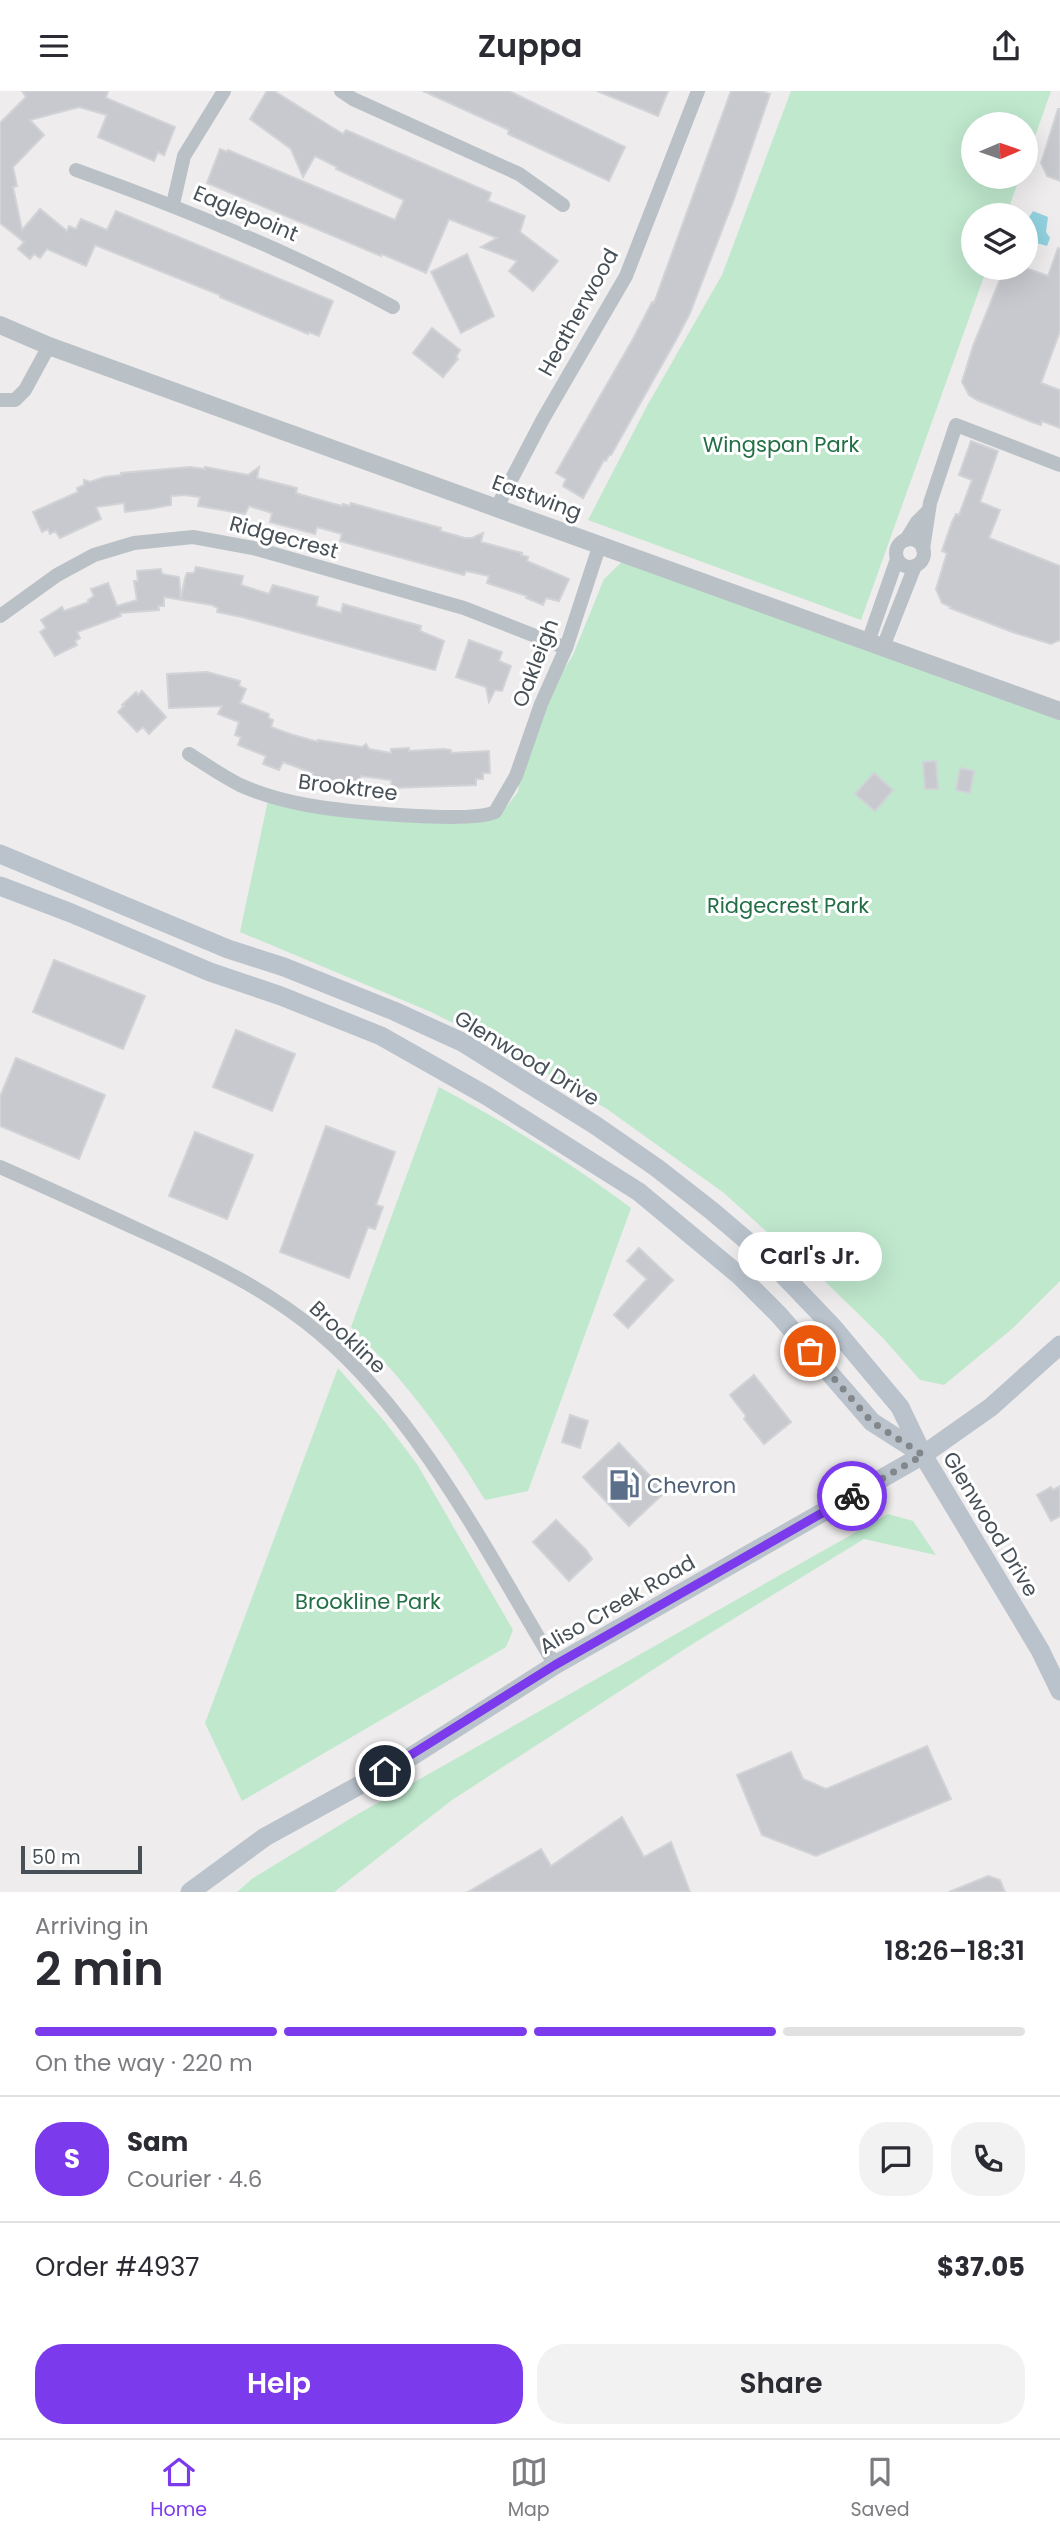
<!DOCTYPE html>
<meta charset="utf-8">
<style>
body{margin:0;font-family:Poppins,sans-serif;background:#f2f2f3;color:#2b2b33;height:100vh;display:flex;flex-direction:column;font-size:26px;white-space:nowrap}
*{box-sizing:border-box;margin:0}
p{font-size:23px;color:#7c7c81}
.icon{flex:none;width:38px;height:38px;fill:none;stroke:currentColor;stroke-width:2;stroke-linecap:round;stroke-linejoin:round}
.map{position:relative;height:1801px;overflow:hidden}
.side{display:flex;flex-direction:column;background:#fff;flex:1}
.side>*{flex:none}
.needle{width:46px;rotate:88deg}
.buttons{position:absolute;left:961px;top:21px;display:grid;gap:14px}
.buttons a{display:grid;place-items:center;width:77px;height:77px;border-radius:50%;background:#fff;box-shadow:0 7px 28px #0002;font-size:35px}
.scale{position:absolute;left:21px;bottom:18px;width:121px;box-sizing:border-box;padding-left:7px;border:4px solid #475057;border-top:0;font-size:19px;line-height:24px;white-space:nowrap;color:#475057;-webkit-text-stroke:5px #fff;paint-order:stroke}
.pin{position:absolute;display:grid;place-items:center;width:60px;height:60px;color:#fff;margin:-30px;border:4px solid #fff;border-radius:50%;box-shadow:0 2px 7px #0007}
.courier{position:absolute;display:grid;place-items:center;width:70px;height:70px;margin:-35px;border:5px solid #7c3aed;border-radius:50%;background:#fff;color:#222;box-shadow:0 2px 9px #0007}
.bubble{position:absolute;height:49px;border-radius:24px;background:#fff;box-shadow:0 7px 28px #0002;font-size:23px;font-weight:600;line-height:49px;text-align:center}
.summary em{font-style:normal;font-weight:600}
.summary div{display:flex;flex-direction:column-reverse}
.summary{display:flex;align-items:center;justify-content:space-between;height:119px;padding:0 35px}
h1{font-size:46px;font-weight:600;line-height:52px}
.bar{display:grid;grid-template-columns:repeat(4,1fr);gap:10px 7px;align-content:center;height:84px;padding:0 35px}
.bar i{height:9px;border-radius:5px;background:#e1e1e2}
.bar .current{background:#7c3aed}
.bar p{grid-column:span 4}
.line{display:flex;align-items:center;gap:18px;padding:0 35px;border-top:2px solid #e1e1e2}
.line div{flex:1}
.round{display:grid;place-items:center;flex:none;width:74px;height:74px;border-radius:28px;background:#f2f2f3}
.button{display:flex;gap:14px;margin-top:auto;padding:14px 35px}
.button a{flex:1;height:80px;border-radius:28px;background:#7c3aed;color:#fff;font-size:28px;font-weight:600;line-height:80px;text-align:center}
.button a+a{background:#f2f2f3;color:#2b2b33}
header{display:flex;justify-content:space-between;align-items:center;height:91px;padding:0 35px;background:#fff;font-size:32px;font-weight:600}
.tabs{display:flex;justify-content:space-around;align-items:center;height:98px;border-top:2px solid #e1e1e2;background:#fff;font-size:19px;color:#7c7c81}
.tabs a{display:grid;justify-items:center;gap:4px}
.tabs .current{color:#7c3aed}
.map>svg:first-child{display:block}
.green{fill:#bfe8cd}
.water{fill:#91d1df}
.building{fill:#c7c9ce;stroke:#d1d3d7;stroke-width:2}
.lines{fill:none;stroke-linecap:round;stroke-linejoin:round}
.minor{stroke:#b9c1c7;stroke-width:14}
.tertiary{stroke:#b9c1c7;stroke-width:18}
.secondary{stroke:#bac3cc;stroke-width:19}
.done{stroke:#81878b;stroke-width:7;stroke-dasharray:0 12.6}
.route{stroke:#7c3aed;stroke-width:9}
.labels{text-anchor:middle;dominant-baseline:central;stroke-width:6;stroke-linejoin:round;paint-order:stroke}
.street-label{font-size:21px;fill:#475057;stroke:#fff}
.park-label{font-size:21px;fill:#226e45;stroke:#fff}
.service-label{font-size:21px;fill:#4e5e75;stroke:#fff;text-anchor:start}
</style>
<header><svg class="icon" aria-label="menu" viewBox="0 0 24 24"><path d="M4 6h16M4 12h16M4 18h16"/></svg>Zuppa<svg class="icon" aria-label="share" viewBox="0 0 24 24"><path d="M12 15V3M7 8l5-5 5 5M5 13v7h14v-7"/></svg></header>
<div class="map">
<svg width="1060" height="1801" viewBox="0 0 1060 1801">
<rect width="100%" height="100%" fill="#eeecec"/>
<g class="green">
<polygon points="791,0 1051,0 1026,71 1026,33 973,33 973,86 1020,86 1006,124 973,124 973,177 987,177 861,529 588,429 647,315 722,184"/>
<polygon points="626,467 1060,624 1060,1190 1013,1237 944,1294 920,1289 883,1247 800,1166 778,1151 724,1102 607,1018 513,962 431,921 240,841 270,700 344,715 461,721 506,716 518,701 521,678 552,598 573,564 604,488"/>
<path d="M439,996C506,1032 570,1071 631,1117L528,1400L485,1409C446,1344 405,1289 351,1236Z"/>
<polygon points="338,1277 385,1331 417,1373 513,1539 506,1556 242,1710 205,1632"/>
<polygon points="888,1423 913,1430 936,1464 864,1448 694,1552 452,1709 334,1801 237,1801 253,1787 358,1723"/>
</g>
<polygon class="water" points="1033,120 1048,126 1046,141 1050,147 1047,155 1026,149 1026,131"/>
<g class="building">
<polygon points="22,0 108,0 106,7 175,36 164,64 158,61 154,70 98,46 107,24 79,16 30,29 44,44 13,76 17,95 13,96 22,139 40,118 67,140 69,135 76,138 81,128 107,139 116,120 333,210 319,245 309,241 308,243 220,206 220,204 95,154 86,175 47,158 40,167 34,163 30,168 18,158 24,151 0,132 0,32 26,6"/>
<polygon points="267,0 274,0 343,43 346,39 491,102 488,110 525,125 520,141 558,170 533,200 509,180 517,170 481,156 497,147 449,128 426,182 382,163 381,165 207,92 220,58 227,61 228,59 395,129 404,109 336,78 337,76 315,65 303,86 291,58 250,28"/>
<polygon points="423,0 509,0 625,56 609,90 508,43 509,39"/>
<polygon points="597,0 668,0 658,25"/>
<polygon points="731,0 761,0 770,3 734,108 690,222 677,247 611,364 609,364 606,370 604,369 583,407 563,395 566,388 556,382 633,248 652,211 654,212"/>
<polygon points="1058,18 1060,18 1060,90 1047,85 1041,72"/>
<polygon points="1058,157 1060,158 1060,240 1041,292 1060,299 1060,337 1042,330 1041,334 1032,331 977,309 969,304 962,291 973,255 1003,181 1011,177 1026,177 1048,185"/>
<polygon points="467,163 494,225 461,242 431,181"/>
<polygon points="432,237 460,259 456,266 458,268 456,270 443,286 413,262"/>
<polygon points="971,350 998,360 980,411 1000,419 989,447 1060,475 1060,549 1051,553 1015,542 950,517 951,516 942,512 936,498 947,462 942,460 952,431 956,423 959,424 972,389 959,384"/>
<polygon points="190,376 205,378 205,376 248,384 259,376 257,387 297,397 296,402 302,404 342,415 343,413 350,415 351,412 441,437 440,440 465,447 472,447 483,442 481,451 522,462 521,464 528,466 527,470 569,488 559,510 546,507 543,514 526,507 527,505 487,492 489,485 466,480 464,484 340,450 342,443 317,436 315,443 270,431 272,422 249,415 245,423 198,415 200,406 185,404 171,405 171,414 149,418 125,421 124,412 96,416 101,428 60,447 55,440 50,443 48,438 42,441 33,421 78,401 77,397 84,394 84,389 90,391 104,386 121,384 121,382"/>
<polygon points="196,476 243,485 241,494 269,503 273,494 318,506 316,515 341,522 343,513 421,535 420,540 444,550 435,579 242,526 217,521 218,517 212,514 164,506 164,515 158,515 159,519 120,522 121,525 77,541 80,547 75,550 77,554 55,565 40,541 46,537 41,529 62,516 64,520 89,511 88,509 94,505 91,498 108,492 117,515 137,509 134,490 138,490 137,480 161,478 162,483 179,486 181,507 185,487 187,482 194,482"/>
<polygon points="469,549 502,561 499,570 511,575 502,600 495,599 489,611 486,596 456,586"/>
<polygon points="207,581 240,590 239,595 246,598 240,612 269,623 268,627 273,629 271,636 290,643 318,651 318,649 362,656 366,653 369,658 391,662 391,658 409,657 409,660 444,658 451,659 451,662 489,660 490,682 483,682 483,688 476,688 476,694 392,697 391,689 361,685 359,694 313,687 313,682 283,671 279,679 263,673 266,665 238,654 241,646 235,644 239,631 218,623 222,615 169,617 167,583"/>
<polygon points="142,600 166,626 149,643 143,636 137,641 118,621 124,615 122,614 136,601 138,604"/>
<polygon points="936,670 938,698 925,698 923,671"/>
<polygon points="960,677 974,680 970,702 956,699"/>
<polygon points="874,682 893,699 875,720 855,703"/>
<polygon points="54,869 145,905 123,958 33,921"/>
<polygon points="236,939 295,963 272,1020 213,996"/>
<polygon points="16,967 105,1004 79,1068 0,1035 0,1006"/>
<polygon points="326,1035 395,1061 376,1114 383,1116 375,1138 368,1136 349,1187 280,1161"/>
<polygon points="195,1041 253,1064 227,1128 169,1105"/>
<polygon points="639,1157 673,1189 628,1237 614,1224 647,1188 627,1170"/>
<polygon points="754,1284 791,1331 764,1353 744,1328 746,1325 730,1304"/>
<polygon points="570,1324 588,1330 580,1357 562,1351"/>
<polygon points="619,1352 665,1401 629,1435 583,1386"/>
<polygon points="1060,1395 1060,1425 1051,1430 1037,1404 1051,1396 1053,1399"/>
<polygon points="556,1429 586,1459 592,1468 569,1490 533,1451"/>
<polygon points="927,1655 951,1708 816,1765 762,1744 737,1684 791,1661 803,1688 826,1698"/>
<polygon points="622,1726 644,1766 671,1751 690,1801 468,1801 541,1758 551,1775"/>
<polygon points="988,1785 1000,1789 1005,1801 949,1801"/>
</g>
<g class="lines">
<g class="minor">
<polyline points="341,0 353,8 519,83 563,114"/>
<path d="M76,79C185,118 291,161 393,216"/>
<polyline points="173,113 184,65 224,0"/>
<polyline points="0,309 15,309 25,299 49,255"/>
<polyline points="497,416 543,328 626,185 698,0"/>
<circle cx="910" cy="462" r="14"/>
<polyline points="906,449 917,431 927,421"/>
<polyline points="923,458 930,412 956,334 1060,374"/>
<polyline points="0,525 57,484 94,464 134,452 193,446 253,457 464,517 566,557"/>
<polyline points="868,551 897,468"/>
<polyline points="883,556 915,475"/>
<path d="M189,663C205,673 222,685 240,694C260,703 285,710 307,714C339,720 469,733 495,721L516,685L541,613L566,557L600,453"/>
<path d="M0,1076C50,1098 100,1121 150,1144C210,1171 269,1200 319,1242C419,1326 488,1463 555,1574"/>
</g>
<polyline class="tertiary" points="0,234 49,255 269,335 1060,620"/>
<g class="secondary">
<polyline points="0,763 228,858 284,876 394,920 462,951 595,1034 657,1077 712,1120 765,1165 833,1236 900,1316 923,1364 1040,1559 1060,1600"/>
<polyline points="0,795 71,822 210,881 281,905 381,945 487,1005 639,1101 740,1185 779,1224 872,1331 922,1363"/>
<polyline points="190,1801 265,1746 409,1667 555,1574 923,1364 991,1316 1060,1254"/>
</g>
</g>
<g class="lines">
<polyline class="done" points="810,1260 872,1331 923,1364 852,1405"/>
<polyline class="route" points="385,1680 555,1574 852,1405"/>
</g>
<defs>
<symbol id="fuel-bare" viewBox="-9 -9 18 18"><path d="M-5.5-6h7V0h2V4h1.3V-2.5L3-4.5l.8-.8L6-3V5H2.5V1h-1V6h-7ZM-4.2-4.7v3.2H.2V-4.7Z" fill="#5c6f8a" stroke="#fff" stroke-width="2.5" paint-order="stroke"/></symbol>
</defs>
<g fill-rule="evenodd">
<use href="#fuel-bare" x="602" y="1372" width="44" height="44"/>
</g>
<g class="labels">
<g class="street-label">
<text transform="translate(246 122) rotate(23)">Eaglepoint</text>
<text transform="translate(578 221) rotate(-61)">Heatherwood</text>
<text transform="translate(537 406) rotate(20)">Eastwing</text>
<text transform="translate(284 446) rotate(15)">Ridgecrest</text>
<text transform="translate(535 572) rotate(-69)">Oakleigh</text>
<text transform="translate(348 696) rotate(7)">Brooktree</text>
<text transform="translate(527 967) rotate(31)">Glenwood Drive</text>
<text transform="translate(348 1246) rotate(43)">Brookline</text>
<text transform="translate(991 1433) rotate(59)">Glenwood Drive</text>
<text transform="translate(617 1513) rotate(-30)">Aliso Creek Road</text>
</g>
<g class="park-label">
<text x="781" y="353">Wingspan Park</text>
<text x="788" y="814">Ridgecrest Park</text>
<text x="368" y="1510">Brookline Park</text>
</g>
<g class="service-label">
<text x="647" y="1394">Chevron</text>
</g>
</g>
</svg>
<div class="buttons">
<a><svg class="needle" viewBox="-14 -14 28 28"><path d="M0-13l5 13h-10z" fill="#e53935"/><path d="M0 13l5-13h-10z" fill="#7c7c81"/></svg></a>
<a><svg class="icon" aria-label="layers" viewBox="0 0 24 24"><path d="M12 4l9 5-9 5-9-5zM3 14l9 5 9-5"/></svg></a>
</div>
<div class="scale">50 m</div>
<div class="pin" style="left:810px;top:1260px;background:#ea580c"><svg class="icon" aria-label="bag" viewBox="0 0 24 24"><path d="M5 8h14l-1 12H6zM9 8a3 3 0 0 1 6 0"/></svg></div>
<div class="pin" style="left:385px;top:1680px;background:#1f2937"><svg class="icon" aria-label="home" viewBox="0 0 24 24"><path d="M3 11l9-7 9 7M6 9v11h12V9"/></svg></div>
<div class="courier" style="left:852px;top:1405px"><svg class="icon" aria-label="bike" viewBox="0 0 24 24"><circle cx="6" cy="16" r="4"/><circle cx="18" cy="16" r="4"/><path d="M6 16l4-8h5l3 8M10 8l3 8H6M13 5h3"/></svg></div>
<div class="bubble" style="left:738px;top:1141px;width:144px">Carl's Jr.</div>
</div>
<section class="side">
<div class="summary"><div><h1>2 min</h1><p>Arriving in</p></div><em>18:26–18:31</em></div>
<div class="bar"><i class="current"></i><i class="current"></i><i class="current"></i><i></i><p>On the way · 220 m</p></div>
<div class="line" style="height:126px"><b class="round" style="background:#7c3aed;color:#fff">S</b><div><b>Sam</b><p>Courier · 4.6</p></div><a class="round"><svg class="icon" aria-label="chat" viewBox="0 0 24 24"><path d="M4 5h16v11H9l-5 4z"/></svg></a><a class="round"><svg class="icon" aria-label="phone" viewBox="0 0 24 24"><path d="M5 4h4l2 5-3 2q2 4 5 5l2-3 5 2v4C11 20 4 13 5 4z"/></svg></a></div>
<div class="line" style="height:91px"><div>Order #4937</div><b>$37.05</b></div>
<div class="button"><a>Help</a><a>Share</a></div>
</section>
<nav class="tabs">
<a class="current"><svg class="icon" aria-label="home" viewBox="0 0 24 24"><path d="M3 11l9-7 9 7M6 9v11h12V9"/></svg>Home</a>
<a><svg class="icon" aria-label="map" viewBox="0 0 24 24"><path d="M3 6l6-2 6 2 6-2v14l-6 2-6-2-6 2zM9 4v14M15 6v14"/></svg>Map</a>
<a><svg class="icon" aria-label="saved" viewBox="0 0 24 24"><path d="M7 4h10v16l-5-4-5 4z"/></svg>Saved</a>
</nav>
